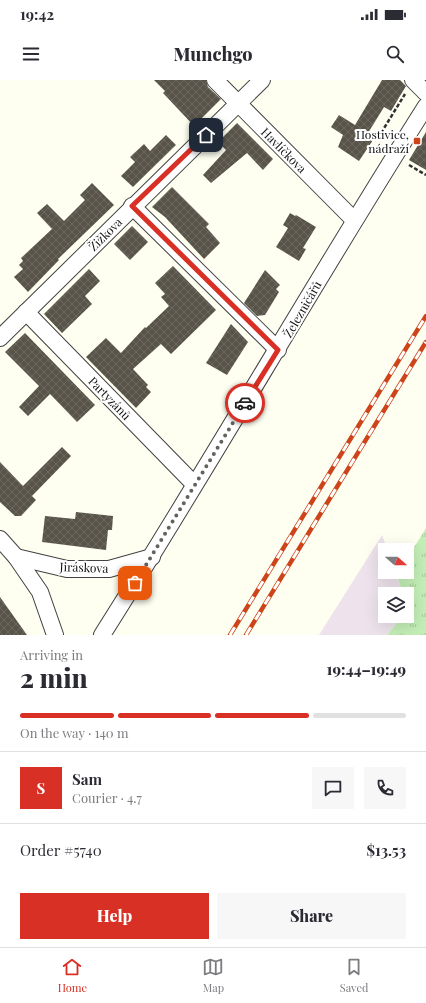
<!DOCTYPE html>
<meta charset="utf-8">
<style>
body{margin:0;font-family:"Playfair Display",serif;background:#f7f7f7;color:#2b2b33;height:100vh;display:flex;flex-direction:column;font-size:15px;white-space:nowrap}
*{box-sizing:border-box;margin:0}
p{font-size:13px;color:#7c7c81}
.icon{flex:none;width:22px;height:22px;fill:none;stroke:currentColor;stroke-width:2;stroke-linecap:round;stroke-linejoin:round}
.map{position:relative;height:555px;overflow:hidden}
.sheet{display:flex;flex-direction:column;background:#fff;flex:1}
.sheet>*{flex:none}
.needle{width:26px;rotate:110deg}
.buttons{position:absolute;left:378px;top:463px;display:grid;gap:8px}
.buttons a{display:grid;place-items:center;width:36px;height:36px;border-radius:0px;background:#fff;box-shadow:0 4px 16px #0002;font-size:20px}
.pin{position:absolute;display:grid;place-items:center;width:34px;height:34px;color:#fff;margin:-17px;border-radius:8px;box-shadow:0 2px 6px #0006}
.courier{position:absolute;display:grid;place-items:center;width:40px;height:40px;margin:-20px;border:3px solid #d93025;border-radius:50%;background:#fff;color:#222;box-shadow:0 1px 5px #0007}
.headline em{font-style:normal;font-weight:800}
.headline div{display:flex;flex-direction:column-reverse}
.headline{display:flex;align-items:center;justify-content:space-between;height:68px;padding:0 20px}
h1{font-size:26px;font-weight:800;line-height:30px}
.bar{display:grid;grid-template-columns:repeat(4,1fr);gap:6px 4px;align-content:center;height:48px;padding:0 20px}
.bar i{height:5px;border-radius:3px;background:#e1e1e2}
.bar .selected{background:#d93025}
.bar p{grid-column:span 4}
.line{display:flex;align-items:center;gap:10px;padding:0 20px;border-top:1px solid #e1e1e2}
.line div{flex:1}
.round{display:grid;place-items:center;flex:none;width:42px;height:42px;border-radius:0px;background:#f7f7f7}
.cta{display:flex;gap:8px;margin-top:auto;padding:8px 20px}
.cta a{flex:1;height:46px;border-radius:0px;background:#d93025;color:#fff;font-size:16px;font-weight:800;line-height:46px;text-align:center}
.cta a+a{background:#f7f7f7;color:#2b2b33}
.status{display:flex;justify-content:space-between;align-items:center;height:28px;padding:0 20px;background:#fff;direction:ltr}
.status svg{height:11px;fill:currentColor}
header{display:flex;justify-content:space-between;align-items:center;height:52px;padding:0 20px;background:#fff;font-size:18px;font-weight:800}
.menu{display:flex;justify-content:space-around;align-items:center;height:56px;border-top:1px solid #e1e1e2;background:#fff;font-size:11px;color:#7c7c81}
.menu a{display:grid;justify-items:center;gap:2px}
.menu .selected{color:#d93025}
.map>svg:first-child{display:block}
.industrial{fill:#eee3ec}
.grass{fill:url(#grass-tufts)}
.building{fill:url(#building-cross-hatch)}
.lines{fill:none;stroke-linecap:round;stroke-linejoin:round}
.minor-casing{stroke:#424242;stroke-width:18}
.path{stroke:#313131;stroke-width:2.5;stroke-dasharray:4 2;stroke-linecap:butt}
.minor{stroke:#fff;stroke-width:16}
.rail-casing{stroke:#cd441a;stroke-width:4.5}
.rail{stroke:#fff;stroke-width:3;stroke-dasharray:9;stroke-linecap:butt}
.done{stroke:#63635e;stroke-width:4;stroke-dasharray:0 7.2}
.route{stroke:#d93025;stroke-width:5}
.poi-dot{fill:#cd441a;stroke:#fff;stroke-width:1.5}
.labels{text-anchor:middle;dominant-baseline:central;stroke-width:4;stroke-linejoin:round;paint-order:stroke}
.poi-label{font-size:12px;fill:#0f0f0f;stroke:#fff;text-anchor:end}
.street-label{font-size:12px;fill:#0f0f0f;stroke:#fff}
</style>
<div class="status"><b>19:42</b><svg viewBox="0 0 49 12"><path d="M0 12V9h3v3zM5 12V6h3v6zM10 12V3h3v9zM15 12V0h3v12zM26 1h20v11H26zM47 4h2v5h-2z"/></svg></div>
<header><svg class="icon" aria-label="menu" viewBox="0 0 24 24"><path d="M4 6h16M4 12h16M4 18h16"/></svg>Munchgo<svg class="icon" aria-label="search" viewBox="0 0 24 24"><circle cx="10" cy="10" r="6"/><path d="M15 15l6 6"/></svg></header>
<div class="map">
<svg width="426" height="555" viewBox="0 0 426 555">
<defs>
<pattern id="grass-tufts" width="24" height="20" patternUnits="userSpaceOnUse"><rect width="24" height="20" fill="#c3eeb6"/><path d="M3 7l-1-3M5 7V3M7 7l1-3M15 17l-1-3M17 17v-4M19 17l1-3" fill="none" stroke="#a6cb9b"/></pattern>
<pattern id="building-cross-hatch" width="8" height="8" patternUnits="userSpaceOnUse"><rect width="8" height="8" fill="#59544a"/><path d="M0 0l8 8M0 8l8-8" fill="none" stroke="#6c6860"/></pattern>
</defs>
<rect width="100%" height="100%" fill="#fefff1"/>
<polygon class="industrial" points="382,455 388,470 385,470 385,492 395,492 403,514 385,514 385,536 403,536 387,555 319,555"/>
<polygon class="grass" points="426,448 426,555 387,555 403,536 407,536 407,514 403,514 397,496 400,492 407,492 407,479"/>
<g class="building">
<polygon points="154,0 206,0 208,7 221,19 194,46 163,13 165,11"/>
<polygon points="382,0 400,0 406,6 391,31 384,27 368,53 375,57 359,81 338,67 343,55 331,47 339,35 355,45"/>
<polygon points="237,43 273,79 263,90 247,73 211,103 203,95 226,70 218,62"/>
<polygon points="426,52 426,90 409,80"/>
<polygon points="166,55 176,65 133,107 121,96 135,82 130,77 144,64 150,71"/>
<polygon points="92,103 114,125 58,179 59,180 28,212 14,197 23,189 19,185 23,181 21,178 52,149 37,133 47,124 64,141 85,120 80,115"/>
<polygon points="172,107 209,144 206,147 220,163 204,179 165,137 152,127"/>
<polygon points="290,133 295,136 296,135 316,147 303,168 306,169 299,181 276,167 288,148 283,145"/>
<polygon points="132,146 148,162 130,180 114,164"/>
<polygon points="173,186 216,230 171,274 161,264 133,289 148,305 146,307 151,312 136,328 86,277 106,258 121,273 145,247 146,248 169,226 161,217 165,214 155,203"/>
<polygon points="89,189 100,201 85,216 92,224 62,253 44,234"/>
<polygon points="265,190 280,205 276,209 279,212 265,235 257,236 244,223"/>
<polygon points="231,244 248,262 227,295 206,283"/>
<polygon points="25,253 95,325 77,342 50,314 28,336 19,327 39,306 5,272"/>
<polygon points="62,367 71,376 32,416 36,420 21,436 15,436 0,422 0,382 23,406"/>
<polygon points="76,432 113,436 112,450 108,450 106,470 42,462 45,436 75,439"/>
<polygon points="0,517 27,555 0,555"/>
</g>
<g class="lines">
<defs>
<g id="minor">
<polyline points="215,0 354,140"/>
<polyline points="413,0 426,13"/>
<polyline points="132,126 278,270"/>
<polyline points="26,232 194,404"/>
<polyline points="0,258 262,0"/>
<polyline points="0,459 16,477 40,512 55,555"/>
<polyline points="16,477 67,489 109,489 152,477"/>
<path d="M102,555C213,380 315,201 426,26"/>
</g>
</defs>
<use href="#minor" class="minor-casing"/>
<g class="path">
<polyline points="378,58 405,14"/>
<polyline points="409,85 426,95"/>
</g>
<use href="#minor" class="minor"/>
<defs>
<g id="rail">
<polyline points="230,555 426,236"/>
<polyline points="246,555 426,262"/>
</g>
</defs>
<use href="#rail" class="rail-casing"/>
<use href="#rail" class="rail"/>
</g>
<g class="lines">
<polyline class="done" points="135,503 245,323"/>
<polyline class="route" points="206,55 132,126 278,270 245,323"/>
</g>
<rect class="poi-dot" x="413" y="57" width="8" height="8" rx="2"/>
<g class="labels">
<g class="poi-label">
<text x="409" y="54">Hostivice,<tspan x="409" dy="14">nádraží</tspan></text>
</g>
<g class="street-label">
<text transform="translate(284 70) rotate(45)">Havlíčkova</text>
<text transform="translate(105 154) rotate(-45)">Žižkova</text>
<text transform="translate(302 229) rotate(-60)">Železničářů</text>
<text transform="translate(110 318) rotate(46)">Partyzánů</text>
<text transform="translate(84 487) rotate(2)">Jiráskova</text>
</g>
</g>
</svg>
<div class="buttons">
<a><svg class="needle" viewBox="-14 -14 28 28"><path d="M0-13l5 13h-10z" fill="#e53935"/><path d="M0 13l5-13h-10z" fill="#7c7c81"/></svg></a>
<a><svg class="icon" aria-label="layers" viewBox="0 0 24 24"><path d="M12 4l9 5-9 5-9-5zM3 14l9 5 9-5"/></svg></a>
</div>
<div class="pin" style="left:135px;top:503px;background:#ea580c"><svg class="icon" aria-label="bag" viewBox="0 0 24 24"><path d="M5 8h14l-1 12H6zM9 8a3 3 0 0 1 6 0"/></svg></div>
<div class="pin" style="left:206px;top:55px;background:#1f2937"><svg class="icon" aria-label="home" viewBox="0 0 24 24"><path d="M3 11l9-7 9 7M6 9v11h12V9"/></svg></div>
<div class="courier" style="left:245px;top:323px"><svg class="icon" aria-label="car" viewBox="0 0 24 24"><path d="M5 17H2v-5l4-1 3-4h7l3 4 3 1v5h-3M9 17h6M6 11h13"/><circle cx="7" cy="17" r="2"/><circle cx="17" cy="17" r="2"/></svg></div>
</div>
<section class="sheet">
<div class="headline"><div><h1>2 min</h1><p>Arriving in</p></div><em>19:44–19:49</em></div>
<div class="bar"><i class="selected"></i><i class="selected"></i><i class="selected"></i><i></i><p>On the way · 140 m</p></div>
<div class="line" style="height:72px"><b class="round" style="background:#d93025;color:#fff">S</b><div><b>Sam</b><p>Courier · 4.7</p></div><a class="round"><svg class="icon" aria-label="chat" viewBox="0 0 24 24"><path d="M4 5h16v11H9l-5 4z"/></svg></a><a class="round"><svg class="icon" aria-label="phone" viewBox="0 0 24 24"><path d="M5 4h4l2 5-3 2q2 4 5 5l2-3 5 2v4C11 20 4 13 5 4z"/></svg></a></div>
<div class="line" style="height:52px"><div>Order #5740</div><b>$13.53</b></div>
<div class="cta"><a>Help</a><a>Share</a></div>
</section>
<nav class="menu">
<a class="selected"><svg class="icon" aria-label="home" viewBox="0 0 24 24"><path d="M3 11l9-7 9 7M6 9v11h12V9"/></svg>Home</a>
<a><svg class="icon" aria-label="map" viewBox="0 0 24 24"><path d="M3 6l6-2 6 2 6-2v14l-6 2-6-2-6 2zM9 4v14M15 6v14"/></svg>Map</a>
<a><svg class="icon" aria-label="saved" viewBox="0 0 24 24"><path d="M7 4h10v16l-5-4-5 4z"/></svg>Saved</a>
</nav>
